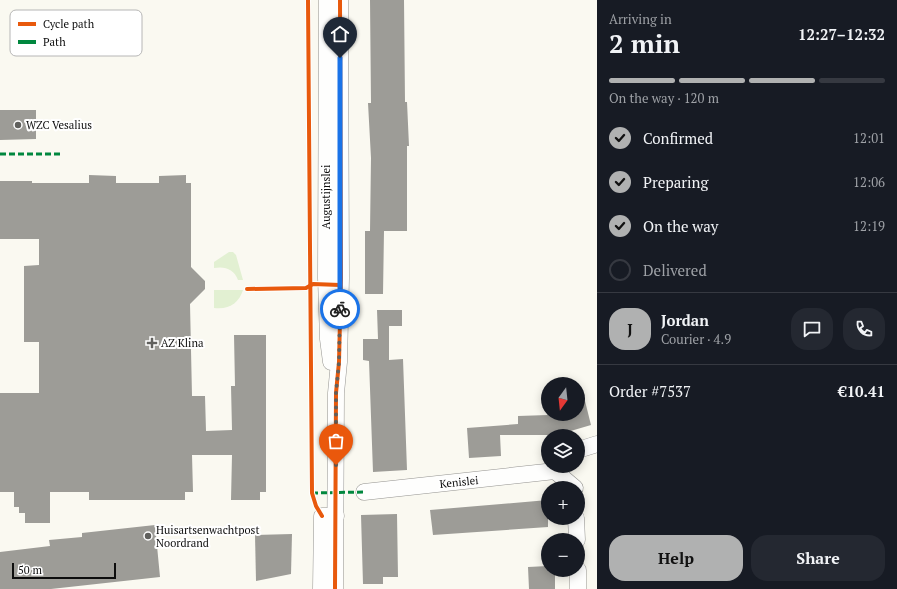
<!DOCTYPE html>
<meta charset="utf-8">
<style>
body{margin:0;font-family:"PT Serif",serif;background:#242831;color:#f1f3f6;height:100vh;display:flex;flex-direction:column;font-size:15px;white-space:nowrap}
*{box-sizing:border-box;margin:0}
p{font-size:13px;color:#9ea1a6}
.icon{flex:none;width:22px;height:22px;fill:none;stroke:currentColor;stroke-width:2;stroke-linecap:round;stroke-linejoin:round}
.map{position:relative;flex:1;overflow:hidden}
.details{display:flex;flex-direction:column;background:#171b24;width:300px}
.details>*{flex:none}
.needle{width:26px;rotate:195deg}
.fabs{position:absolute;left:541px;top:377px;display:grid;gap:8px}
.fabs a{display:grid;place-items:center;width:44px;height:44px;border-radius:50%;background:#171b24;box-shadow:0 2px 10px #0003;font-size:20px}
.scale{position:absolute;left:12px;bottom:10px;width:104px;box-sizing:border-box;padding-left:4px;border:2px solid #0d0d0d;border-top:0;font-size:11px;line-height:14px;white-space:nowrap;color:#0d0d0d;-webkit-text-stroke:3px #fff;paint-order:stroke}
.pin{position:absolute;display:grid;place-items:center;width:34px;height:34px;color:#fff;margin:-41px -17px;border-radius:50% 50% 50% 0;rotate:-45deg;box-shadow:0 0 4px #0007}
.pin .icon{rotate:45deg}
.courier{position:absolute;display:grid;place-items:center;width:40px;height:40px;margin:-20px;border:3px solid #1a73e8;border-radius:50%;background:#fff;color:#222;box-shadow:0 1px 5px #0007}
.summary em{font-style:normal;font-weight:600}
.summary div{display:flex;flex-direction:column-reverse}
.summary{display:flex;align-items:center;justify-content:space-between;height:68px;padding:0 12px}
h1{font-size:26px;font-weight:600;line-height:30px}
.bar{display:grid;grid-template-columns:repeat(4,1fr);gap:6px 4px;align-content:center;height:48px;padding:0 12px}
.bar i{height:5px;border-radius:3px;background:#363941}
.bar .current{background:#b0b1b1}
.bar p{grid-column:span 4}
.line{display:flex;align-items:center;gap:10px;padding:0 12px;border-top:1px solid #363941}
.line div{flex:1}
.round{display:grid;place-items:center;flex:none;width:42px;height:42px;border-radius:16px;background:#242831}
ol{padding:0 12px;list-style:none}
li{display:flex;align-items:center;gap:12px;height:44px}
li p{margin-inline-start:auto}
li .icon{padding:4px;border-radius:50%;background:#b0b1b1;color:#111;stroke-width:4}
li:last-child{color:#9ea1a6}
li i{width:22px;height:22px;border:2px solid #363941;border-radius:50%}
.button{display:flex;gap:8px;margin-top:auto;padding:8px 12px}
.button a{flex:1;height:46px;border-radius:16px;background:#b0b1b1;color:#111;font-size:16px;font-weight:600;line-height:46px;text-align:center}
.button a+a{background:#242831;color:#f1f3f6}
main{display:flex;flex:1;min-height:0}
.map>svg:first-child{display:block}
.green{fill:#e2f0d2}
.building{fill:#9d9c97}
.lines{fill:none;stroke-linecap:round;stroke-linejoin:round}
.minor-casing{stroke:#949390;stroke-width:17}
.minor{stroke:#fefefd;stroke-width:16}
.quiet{stroke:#00873e;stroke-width:3;stroke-dasharray:6 3;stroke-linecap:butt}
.cycleway-casing{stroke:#fff;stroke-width:6}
.cycleway{stroke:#e8590c;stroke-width:4}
.done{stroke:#60605d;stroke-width:4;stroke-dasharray:0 7.2}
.route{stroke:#1a73e8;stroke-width:5}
.poi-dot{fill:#60605d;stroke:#fff;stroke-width:1.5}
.labels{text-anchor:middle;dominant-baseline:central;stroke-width:4;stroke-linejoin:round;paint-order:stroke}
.poi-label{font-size:11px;fill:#0d0d0d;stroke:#fff;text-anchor:start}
.street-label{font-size:11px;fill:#0d0d0d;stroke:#fff}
.key{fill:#fff;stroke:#b6b6b6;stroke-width:1}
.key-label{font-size:11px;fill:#0d0d0d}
</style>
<main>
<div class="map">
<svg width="597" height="589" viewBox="0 0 597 589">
<rect width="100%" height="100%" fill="#faf9f1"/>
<g class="green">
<path d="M229,252H233L236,255L243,280H238C234,269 225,266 214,268V262Z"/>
<path d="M214,290H243C239,303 229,310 214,308Z"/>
</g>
<g class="building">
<polygon points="370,0 404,0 405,102 407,102 409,146 407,146 407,231 384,231 383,294 365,294 365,231 370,231 371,158 368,103 371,103"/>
<polygon points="0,110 36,110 36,139 0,140"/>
<polygon points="89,175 116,176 116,183 159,183 159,176 186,175 186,183 191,183 191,267 205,281 205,289 190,304 192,396 205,396 206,431 232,430 231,386 235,386 234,335 266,335 266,492 260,492 260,500 231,500 232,455 192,455 193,492 185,492 185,500 89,500 89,492 50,492 50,523 25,523 25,513 19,513 19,507 14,507 14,492 0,492 0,393 39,393 39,342 24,342 24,266 39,265 39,239 0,239 0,181 32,181 32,183 89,183"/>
<polygon points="377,310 402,310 402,326 389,326 389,360 403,359 407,470 373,472 369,361 363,360 363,339 378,339"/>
<polygon points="582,389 591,425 557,435 500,435 501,456 469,458 467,428 518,424 518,416 578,414 578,390"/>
<polygon points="548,500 548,527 433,535 430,510"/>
<polygon points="397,514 398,577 383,577 383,584 363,584 361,515"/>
<polygon points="155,525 160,577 51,589 0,589 0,552 50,546 49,540 82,537 82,533"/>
<polygon points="292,534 291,574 256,581 255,535"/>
<polygon points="548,566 548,570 555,570 555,589 529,589 528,567"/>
</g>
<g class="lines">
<defs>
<g id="minor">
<polyline points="327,0 326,278 328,339 331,362"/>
<polyline points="578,450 597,444"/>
<polyline points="555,471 575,488"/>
<polyline points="364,492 555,471 560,466"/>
<polyline points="576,518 577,540"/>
<polyline points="578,570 578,589"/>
<polyline points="321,589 322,516 336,516"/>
<polyline points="335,589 336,393 339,362 341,278 340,0"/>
</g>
</defs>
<use href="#minor" class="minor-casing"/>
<use href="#minor" class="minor"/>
<g class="quiet">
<polyline points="0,154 60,154"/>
<polyline points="312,493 364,492"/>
</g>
<defs>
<g id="cycleway">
<polyline points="308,0 312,493 316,506 322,516"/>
<polyline points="247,289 306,288 313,284 340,285"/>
<polyline points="335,589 336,393 339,362 341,278 340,0"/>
</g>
</defs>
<use href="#cycleway" class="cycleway-casing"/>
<use href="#cycleway" class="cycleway"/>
</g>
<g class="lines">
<polyline class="done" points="336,465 336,393 339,362 340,309"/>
<polyline class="route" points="340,58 340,309"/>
</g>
<g class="poi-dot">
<circle cx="18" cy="125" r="4"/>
<path d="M150 337h4v4h4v4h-4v4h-4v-4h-4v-4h4z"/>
<circle cx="148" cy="536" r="4"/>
</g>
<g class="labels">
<g class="poi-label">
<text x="26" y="125">WZC Vesalius</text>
<text x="161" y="343">AZ Klina</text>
<text x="156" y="530">Huisartsenwachtpost<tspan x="156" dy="13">Noordrand</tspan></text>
</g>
<g class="street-label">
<text transform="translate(326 197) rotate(-90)">Augustijnslei</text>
<text transform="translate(459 482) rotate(-6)">Kenislei</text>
</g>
</g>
<rect x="10" y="10" width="132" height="46" rx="6" class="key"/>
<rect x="18" y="22" width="18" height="4" fill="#e8590c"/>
<rect x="18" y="40" width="18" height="4" fill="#00873e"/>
<g class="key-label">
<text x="43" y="28">Cycle path</text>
<text x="43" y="46">Path</text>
</g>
</svg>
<div class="fabs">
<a><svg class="needle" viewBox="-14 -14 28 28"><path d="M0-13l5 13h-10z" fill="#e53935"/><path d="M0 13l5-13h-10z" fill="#9ea1a6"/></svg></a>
<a><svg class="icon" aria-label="layers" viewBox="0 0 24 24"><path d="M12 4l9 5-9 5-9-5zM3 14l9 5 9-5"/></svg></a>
<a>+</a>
<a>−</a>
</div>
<div class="scale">50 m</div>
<div class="pin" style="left:336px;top:465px;background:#ea580c"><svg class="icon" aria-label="bag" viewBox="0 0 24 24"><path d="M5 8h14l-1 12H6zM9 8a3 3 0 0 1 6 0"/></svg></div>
<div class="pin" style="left:340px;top:58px;background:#1f2937"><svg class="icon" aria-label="home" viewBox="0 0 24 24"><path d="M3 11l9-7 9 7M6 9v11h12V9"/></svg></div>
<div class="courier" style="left:340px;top:309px"><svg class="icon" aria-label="bike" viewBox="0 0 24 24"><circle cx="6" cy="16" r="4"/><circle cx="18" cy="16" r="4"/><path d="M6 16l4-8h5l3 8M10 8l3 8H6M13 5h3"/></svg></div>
</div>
<section class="details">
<div class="summary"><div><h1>2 min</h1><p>Arriving in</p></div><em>12:27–12:32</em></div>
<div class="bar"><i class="current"></i><i class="current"></i><i class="current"></i><i></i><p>On the way · 120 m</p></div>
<ol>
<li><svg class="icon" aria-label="check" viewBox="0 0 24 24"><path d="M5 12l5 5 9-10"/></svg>Confirmed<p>12:01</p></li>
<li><svg class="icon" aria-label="check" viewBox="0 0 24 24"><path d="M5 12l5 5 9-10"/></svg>Preparing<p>12:06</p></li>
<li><svg class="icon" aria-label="check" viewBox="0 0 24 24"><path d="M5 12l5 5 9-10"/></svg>On the way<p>12:19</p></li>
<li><i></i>Delivered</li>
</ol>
<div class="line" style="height:72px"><b class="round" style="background:#b0b1b1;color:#111">J</b><div><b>Jordan</b><p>Courier · 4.9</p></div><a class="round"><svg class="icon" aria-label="chat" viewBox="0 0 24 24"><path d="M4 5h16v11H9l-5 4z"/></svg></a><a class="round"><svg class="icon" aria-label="phone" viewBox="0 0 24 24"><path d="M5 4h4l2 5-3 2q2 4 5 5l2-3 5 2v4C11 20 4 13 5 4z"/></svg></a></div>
<div class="line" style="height:52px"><div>Order #7537</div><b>€10.41</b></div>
<div class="button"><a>Help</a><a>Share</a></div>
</section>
</main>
